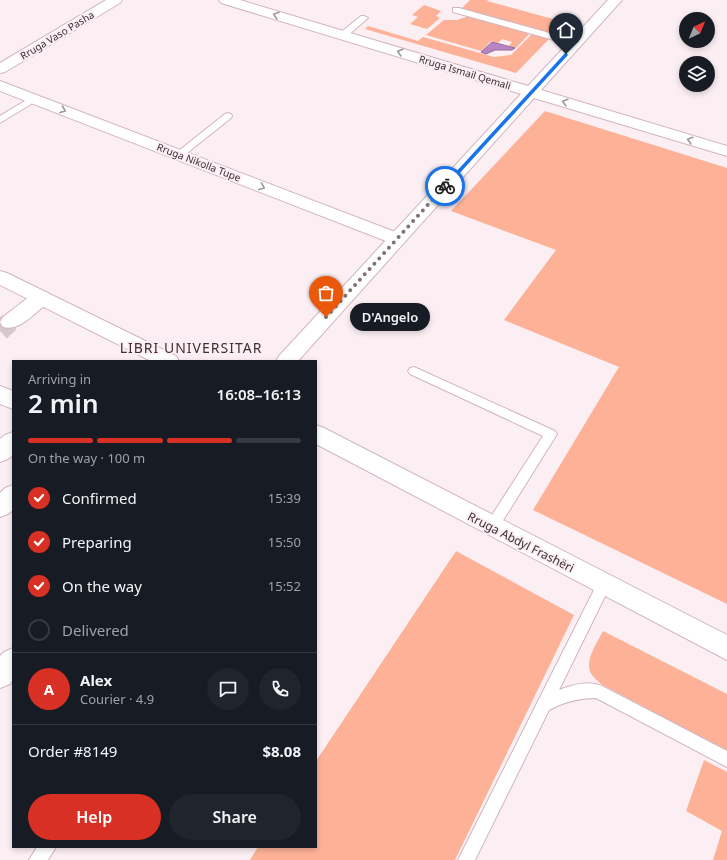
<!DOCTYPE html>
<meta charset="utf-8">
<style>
body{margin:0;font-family:"Noto Sans",sans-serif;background:#20242c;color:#f1f3f6;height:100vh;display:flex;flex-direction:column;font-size:15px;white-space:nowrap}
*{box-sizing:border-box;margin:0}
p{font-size:13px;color:#9ea1a6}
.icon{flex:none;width:22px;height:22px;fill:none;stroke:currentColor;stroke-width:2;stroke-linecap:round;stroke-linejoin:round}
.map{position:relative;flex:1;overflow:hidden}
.panel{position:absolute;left:12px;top:360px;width:305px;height:488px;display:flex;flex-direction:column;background:#171b24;border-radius:0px;box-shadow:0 2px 6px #0003}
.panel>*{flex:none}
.needle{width:26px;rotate:43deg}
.tools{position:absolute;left:679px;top:12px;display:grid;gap:8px}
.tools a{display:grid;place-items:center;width:36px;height:36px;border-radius:50%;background:#171b24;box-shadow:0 2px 6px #0003;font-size:20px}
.pin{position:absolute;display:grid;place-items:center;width:34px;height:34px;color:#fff;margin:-41px -17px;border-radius:50% 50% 50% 0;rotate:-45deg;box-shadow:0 0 4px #0007}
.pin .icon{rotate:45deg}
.courier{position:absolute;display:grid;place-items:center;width:40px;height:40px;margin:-20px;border:3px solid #1a73e8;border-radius:50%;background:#fff;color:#222;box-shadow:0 1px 5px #0007}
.bubble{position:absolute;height:28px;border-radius:14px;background:#171b24;box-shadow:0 2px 6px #0003;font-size:13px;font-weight:600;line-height:28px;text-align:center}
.head em{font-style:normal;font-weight:600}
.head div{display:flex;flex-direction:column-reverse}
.head{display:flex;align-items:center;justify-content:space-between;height:68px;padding:0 16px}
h1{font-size:26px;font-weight:600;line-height:30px}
.bar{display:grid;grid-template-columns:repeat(4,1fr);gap:6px 4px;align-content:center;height:48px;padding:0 16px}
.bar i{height:5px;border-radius:3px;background:#363941}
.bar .on{background:#d93025}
.bar p{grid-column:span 4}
.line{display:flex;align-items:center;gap:10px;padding:0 16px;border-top:1px solid #363941}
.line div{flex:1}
.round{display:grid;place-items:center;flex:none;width:42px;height:42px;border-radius:21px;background:#20242c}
ol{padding:0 16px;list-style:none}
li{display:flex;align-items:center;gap:12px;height:44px}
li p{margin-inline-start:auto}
li .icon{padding:4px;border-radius:50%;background:#d93025;color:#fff;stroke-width:4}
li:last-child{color:#9ea1a6}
li i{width:22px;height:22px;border:2px solid #363941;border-radius:50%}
.action{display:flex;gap:8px;margin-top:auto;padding:8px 16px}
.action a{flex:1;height:46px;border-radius:24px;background:#d93025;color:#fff;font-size:16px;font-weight:600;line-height:46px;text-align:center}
.action a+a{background:#20242c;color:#f1f3f6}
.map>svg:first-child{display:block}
.green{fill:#fdb197}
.water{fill:#b784c4;stroke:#926b98}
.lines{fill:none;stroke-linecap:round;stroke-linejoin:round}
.street-tunnel{stroke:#d6c9cd;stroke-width:20;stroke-dasharray:20 10;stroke-linecap:butt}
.lane-casing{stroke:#d2b5bd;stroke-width:2}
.street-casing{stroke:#d2b5bd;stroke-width:2}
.secondary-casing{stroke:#d2b5bd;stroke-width:2}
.lane{fill:#fff;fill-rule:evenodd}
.street{fill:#fff;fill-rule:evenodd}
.secondary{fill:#fff;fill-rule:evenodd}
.oneway{stroke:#9e9899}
.route{fill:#1a73e8}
.done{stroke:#7f7376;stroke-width:4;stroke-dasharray:0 7.2}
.labels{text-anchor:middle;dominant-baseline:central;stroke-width:4;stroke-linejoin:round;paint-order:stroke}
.far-street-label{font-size:10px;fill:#3c3033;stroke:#fceff3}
.street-label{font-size:12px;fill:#3c3033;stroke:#fceff3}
.quarter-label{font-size:14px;letter-spacing:1px;fill:#3c3033;stroke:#fceff3}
</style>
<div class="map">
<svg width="727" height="860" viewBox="0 0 727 860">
<rect width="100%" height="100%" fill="#fceff3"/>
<g class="green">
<polygon points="470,0 488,0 487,1 564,22 552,35 460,10"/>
<polygon points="424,5 441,11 436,16 440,18 427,29 410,24 418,17 412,15"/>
<polygon points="469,16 530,33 516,48 509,46 512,42 502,39 498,43 491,41 481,51 426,35 444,20 457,20"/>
<polygon points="368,26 418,41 423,37 494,57 511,55 533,33 550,38 516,73 365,29"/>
<polygon points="545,111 727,168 727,604 533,510 619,367 504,320 556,250 451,211"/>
<polygon points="456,551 574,615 455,860 250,860 258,847 316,847 316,761"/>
<path d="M603,631L727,694V751L601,684C598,681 594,678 592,675C583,662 597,643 603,631Z"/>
<polygon points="704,760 727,772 727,860 713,860 722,831 686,811"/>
</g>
<polygon class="water" points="492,42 515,48 512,50 495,50 486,54 481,52"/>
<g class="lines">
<polyline class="street-tunnel" points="0,331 10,322"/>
<defs>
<g id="lane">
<polygon points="453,8 459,8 578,41 579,43 575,45 572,45 453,12"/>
<polygon points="361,16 364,16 368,18 346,37 340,37 340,33"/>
<polygon points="33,96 36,97 37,99 36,101 0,123 0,116"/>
<polygon points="228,113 231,114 232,116 231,118 182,157 176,157 175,155 176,153 225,114"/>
<polygon points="414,367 555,431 557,434 497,530 492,532 487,530 485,526 543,436 410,374 408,371 410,368"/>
<path d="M604,578L609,580L611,584L559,690C572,685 589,680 602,686L727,751V767L596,698C578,698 564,702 549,710L475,860H458L599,580Z"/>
<polygon points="37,847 56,847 48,860 29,860"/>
</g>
<g id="street">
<polygon points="106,0 122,0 120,3 5,72 0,73 0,63"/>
<polygon points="0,81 403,235 406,239 403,243 397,245 391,243 0,91"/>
<path d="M41,291L48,293L51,298L48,303C35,312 20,332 3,327L0,322L3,317L34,293Z"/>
<polygon points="0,386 13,391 13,409 0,404"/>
<polygon points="13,432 13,455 8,459 0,462 0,439 5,435"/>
<polygon points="13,485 13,510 8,514 0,517 0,493 5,488"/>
</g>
<g id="secondary">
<polygon points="219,0 240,0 528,86 608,0 622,0 541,90 727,146 727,156 534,98 298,361 276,361 279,356 521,94 221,3"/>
<polygon points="0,271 7,273 176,356 179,361 151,361 0,285"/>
<polygon points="316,425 324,428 727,635 727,660 316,444"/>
<polygon points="13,648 13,680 10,684 0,688 0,656 4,652"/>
</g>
</defs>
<use href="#lane" class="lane-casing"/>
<use href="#street" class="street-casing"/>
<use href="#secondary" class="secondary-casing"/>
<use href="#lane" class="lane"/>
<use href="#street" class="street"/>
<use href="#secondary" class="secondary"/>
</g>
<defs><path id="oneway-chevron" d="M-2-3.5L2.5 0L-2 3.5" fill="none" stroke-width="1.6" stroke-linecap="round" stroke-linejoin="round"/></defs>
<g class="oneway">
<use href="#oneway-chevron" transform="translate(276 15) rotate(-163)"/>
<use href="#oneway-chevron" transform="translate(400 52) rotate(-163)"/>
<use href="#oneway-chevron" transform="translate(565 102) rotate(-163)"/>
<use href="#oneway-chevron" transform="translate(63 110) rotate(21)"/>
<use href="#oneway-chevron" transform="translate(690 140) rotate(-163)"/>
<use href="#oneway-chevron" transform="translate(262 187) rotate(21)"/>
</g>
<polygon class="route" points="566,52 568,55 447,187 444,187 444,185"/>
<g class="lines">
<polyline class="done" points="326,317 445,186"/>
</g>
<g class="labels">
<g class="far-street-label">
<text transform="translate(57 35) rotate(-31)">Rruga Vaso Pasha</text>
<text transform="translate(465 72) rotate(17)">Rruga Ismail Qemali</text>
<text transform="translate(199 162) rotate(21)">Rruga Nikolla Tupe</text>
</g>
<g class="street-label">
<text transform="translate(521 542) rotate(27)">Rruga Abdyl Frashëri</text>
</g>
<g class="quarter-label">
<text x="191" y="347">LIBRI UNIVERSITAR</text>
</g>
</g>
</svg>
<div class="tools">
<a><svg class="needle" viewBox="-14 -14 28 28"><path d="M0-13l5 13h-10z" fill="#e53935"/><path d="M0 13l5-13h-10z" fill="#9ea1a6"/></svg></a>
<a><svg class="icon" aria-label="layers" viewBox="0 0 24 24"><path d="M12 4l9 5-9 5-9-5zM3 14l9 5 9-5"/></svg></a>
</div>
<div class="pin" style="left:326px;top:317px;background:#ea580c"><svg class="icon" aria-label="bag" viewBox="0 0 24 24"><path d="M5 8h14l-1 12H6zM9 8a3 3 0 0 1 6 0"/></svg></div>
<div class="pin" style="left:566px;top:54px;background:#1f2937"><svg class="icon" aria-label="home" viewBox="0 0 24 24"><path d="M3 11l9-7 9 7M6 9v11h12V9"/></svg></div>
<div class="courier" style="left:445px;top:186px"><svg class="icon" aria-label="bike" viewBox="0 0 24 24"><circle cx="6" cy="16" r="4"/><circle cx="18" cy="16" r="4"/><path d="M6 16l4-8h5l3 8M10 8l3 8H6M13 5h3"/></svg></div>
<div class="bubble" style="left:350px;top:303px;width:80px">D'Angelo</div>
<section class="panel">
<div class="head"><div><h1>2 min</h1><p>Arriving in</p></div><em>16:08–16:13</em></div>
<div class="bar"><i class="on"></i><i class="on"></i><i class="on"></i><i></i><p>On the way · 100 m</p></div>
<ol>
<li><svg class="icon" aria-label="check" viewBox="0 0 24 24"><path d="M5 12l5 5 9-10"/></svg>Confirmed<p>15:39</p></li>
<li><svg class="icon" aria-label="check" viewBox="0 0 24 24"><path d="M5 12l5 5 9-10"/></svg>Preparing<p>15:50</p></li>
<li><svg class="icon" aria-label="check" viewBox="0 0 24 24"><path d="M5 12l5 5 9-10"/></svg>On the way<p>15:52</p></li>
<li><i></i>Delivered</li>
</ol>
<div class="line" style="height:72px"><b class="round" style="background:#d93025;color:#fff">A</b><div><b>Alex</b><p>Courier · 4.9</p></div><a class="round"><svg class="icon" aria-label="chat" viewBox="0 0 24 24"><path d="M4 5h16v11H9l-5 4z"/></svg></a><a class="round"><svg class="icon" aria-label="phone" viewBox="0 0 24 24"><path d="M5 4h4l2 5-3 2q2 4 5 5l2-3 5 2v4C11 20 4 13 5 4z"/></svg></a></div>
<div class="line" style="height:52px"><div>Order #8149</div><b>$8.08</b></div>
<div class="action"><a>Help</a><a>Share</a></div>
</section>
</div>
